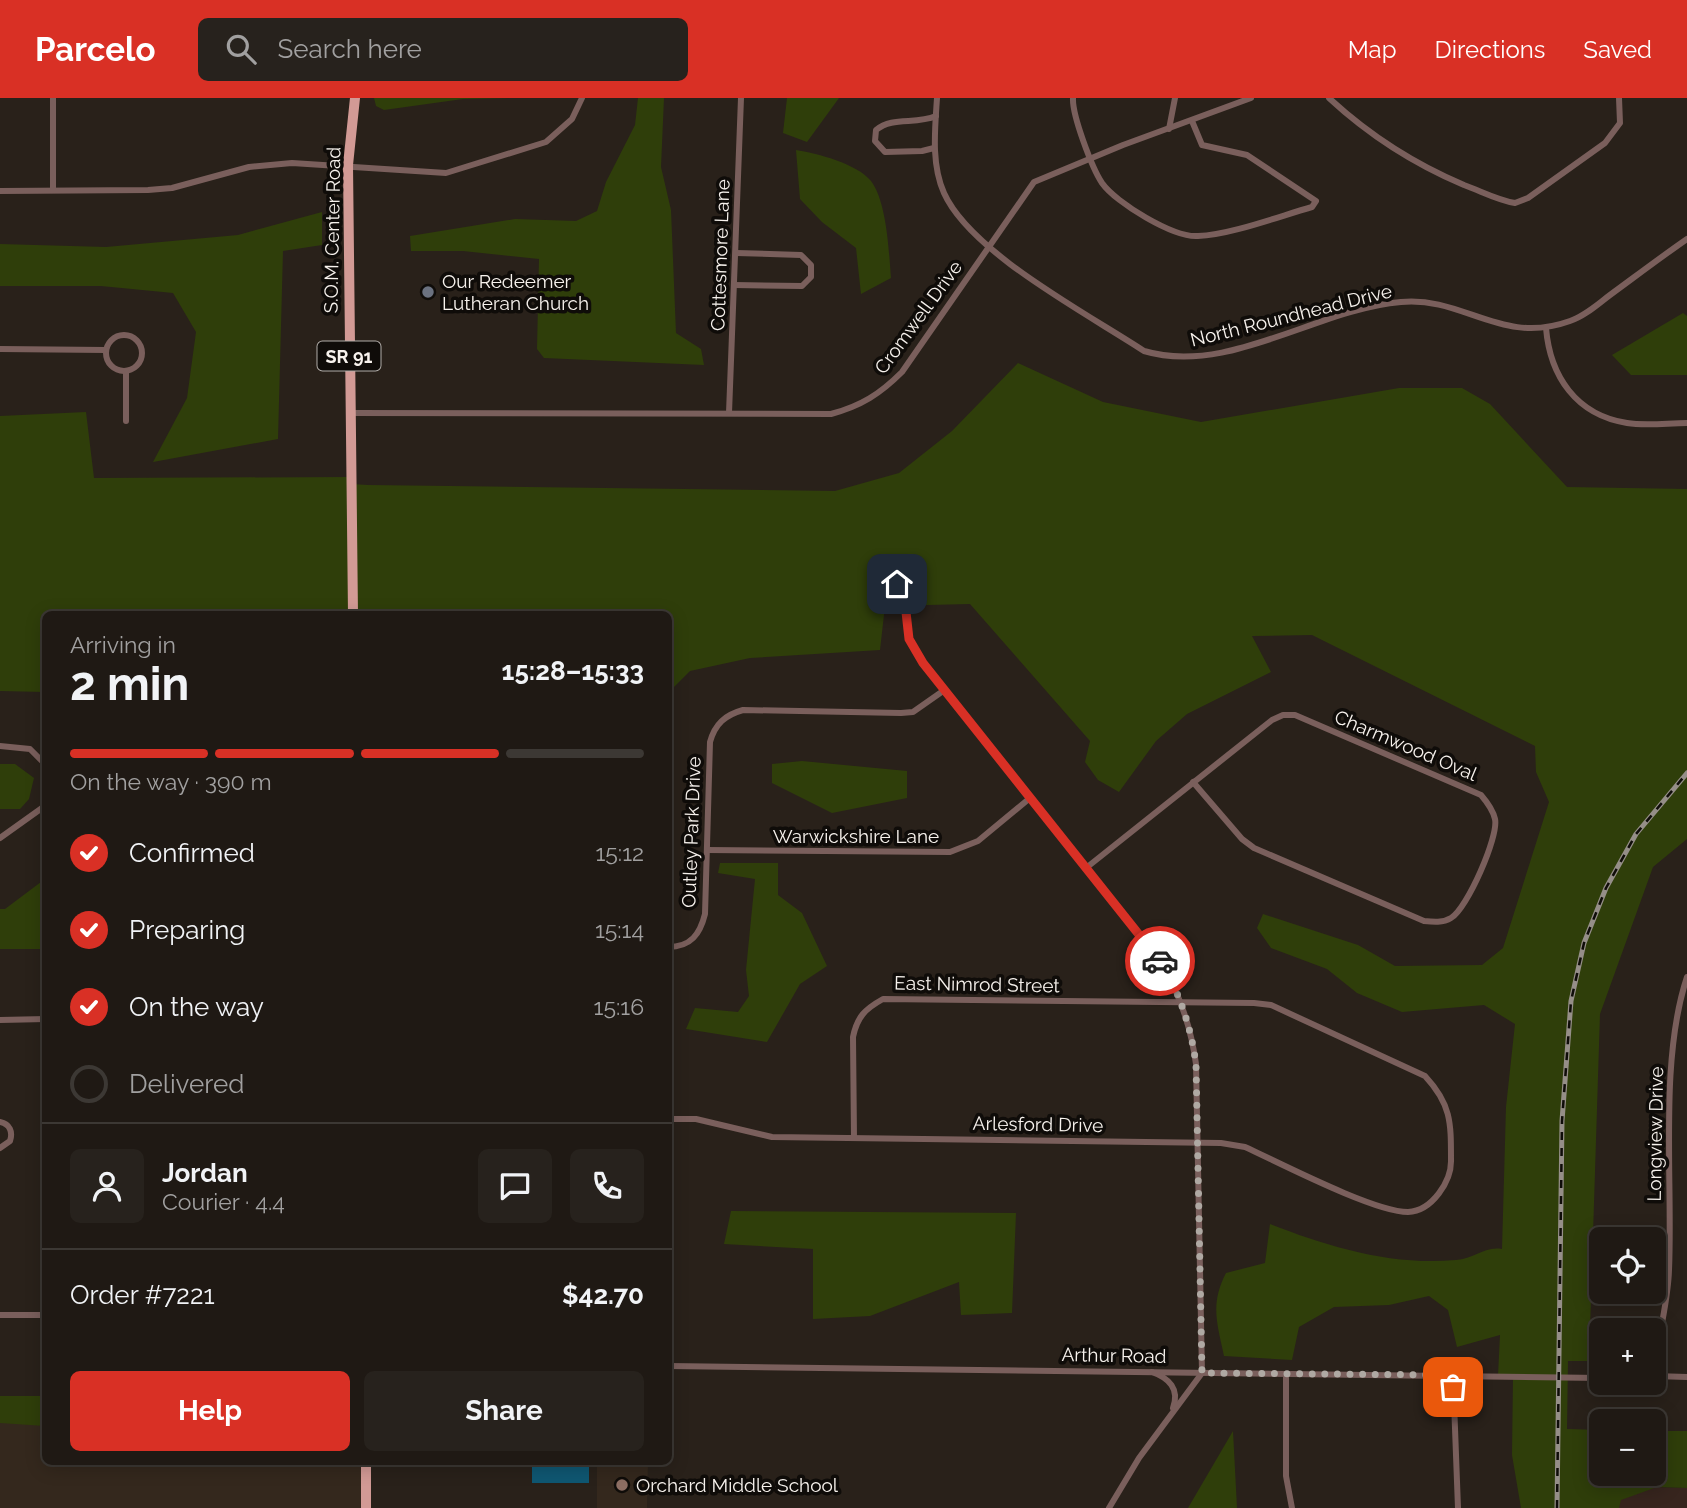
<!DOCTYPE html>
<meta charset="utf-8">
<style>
body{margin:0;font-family:Raleway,sans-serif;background:#27221d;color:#f1f3f6;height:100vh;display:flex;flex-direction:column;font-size:26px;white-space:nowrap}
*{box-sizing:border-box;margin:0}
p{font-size:23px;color:#a1a0a0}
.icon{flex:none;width:38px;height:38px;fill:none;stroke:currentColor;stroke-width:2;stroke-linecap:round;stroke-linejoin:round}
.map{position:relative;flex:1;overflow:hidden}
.side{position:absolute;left:42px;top:513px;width:630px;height:854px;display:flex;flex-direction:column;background:#1f1914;border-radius:10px;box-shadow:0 4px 18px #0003,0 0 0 2px #3c3834}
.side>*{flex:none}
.tools{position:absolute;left:1589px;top:1129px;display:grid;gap:14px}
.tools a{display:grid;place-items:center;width:77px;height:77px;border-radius:10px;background:#1f1914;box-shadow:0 4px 18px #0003,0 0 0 2px #3c3834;font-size:35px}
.pin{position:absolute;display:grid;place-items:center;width:60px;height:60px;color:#fff;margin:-30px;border-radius:14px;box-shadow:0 4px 10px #0006}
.courier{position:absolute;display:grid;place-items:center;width:70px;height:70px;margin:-35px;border:5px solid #d93025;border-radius:50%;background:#fff;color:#222;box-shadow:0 2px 9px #0007}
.overview em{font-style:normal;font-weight:700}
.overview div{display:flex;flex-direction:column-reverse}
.overview{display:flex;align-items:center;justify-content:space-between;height:119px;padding:0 28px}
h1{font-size:46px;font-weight:700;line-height:52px}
.bar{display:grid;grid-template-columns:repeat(4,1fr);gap:10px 7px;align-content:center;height:84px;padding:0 28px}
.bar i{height:9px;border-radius:5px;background:#3c3834}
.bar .current{background:#d93025}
.bar p{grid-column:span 4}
.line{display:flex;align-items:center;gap:18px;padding:0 28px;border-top:2px solid #3c3834}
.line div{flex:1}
.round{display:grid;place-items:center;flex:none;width:74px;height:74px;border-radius:10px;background:#27221d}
ol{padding:0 28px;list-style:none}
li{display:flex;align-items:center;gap:21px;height:77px}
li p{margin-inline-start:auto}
li .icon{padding:7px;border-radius:50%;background:#d93025;color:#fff;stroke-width:4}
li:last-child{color:#a1a0a0}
li i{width:38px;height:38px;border:4px solid #3c3834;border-radius:50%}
.primary-button{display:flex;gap:14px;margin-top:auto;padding:14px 28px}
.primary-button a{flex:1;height:80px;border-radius:10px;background:#d93025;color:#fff;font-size:28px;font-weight:700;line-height:80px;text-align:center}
.primary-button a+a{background:#27221d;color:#f1f3f6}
header{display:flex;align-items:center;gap:42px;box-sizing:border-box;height:98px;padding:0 35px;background:#d93025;color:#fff}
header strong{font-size:33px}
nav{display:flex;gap:38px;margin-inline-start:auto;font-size:24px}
.search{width:490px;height:63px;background:#27221d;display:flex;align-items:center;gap:18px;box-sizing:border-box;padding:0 24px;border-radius:10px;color:#a1a0a0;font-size:26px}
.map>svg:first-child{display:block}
.built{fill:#34281d}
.industrial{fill:#37251e}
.green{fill:#2f3e0a}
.water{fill:#0f5772}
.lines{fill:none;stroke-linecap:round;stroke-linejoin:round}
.street{stroke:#7a5f5c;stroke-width:6}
.primary{stroke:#d29a95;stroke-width:10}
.rail-casing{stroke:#958e88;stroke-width:5}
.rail{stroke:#0f0c09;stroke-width:2.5;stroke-dasharray:8;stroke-linecap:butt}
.done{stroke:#afa9a3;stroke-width:7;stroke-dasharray:0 12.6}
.route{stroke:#d93025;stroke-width:9}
.worship-dot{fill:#6b7280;stroke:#0f0c09;stroke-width:2.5}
.education-dot{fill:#8d6e63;stroke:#0f0c09;stroke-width:2.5}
.labels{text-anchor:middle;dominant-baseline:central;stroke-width:7;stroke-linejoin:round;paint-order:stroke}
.shield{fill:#0f0c09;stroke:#b1ada9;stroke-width:2}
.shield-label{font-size:18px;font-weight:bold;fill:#f7f2ed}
.street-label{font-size:19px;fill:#f7f2ed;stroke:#0f0c09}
.poi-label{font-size:19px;fill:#f7f2ed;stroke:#0f0c09;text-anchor:start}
</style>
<header>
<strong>Parcelo</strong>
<div class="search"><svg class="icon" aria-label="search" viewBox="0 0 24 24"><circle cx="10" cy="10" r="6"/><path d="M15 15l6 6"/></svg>Search here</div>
<nav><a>Map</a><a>Directions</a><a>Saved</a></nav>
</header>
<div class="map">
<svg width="1687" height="1410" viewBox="0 0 1687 1410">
<rect width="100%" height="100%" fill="#29211a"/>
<g class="built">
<polygon points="45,1319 46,1363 366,1363 366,1410 0,1410 0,1320"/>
<polygon points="597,1363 648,1363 647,1410 597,1410"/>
</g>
<polygon class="industrial" points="1614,1388 1687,1390 1687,1410 1613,1410"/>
<g class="green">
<polygon points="374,0 514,0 463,1 384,12 376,8"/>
<polygon points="638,0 664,0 661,69 671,112 676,235 701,251 704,267 544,260 537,251 539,161 463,153 411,153 410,138 515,121 576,123 597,113 606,84 635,27"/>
<polygon points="787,0 839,0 807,44 783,35"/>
<path d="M796,52C816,55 858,66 871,83C887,104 889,155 891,180L861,196L856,150L822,124L800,101Z"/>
<polygon points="322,114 322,147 283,153 278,341 153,364 187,300 196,234 173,195 101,188 0,188 0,146 106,149 238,137"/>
<polygon points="1683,215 1687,218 1687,277 1631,277 1612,257"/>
<path d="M1018,265L1103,304L1201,324L1399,290H1462L1490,306L1567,389L1687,391V741L1653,769L1600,916L1589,1263H1568L1567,1331L1601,1332V1376H1654V1333H1687V1390L1657,1389L1621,1402L1619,1410H1521L1512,1357L1513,1279L1498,1278L1500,1237L1457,1249L1448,1212L1429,1198L1389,1207L1334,1209L1299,1229L1292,1262L1224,1258C1217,1225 1210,1206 1226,1175L1265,1165L1270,1126C1329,1149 1392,1168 1456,1162C1474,1161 1484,1148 1502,1151L1506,1009L1515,926L1484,907L1402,914L1357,895L1327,871L1271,850L1257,830L1263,816L1358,847L1395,868L1482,867L1503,850L1549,704L1536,674L1535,648L1312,537L1252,538L1271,574L1187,616L1156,643L1119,694L1098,682L1085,664L1090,643L970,506L885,508L880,552L750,560L690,573L669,594L668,516H619V512H440L439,516H46L45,594L0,593V318L86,314L94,380L350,379L351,386L368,387L835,393L899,375L952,333Z"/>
<polygon points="802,663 907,673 907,700 832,715 772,685 772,666"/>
<polygon points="0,666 15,666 34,680 29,701 20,711 0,711"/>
<polygon points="720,765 778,765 778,797 802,815 827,868 800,886 767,944 686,931 695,910 738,914 749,898 746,872 755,781 718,775"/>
<polygon points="45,781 45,851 0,851 0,811 5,811"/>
<polygon points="731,1113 1016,1115 1012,1215 961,1217 959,1184 870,1218 813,1221 813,1151 724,1146"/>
<polygon points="0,1298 45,1298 45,1328 0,1325"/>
<polygon points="1233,1333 1237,1410 1188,1410"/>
</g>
<rect class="water" x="532" y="1363" width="57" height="22"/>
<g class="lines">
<g class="street">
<polyline points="53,0 53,92"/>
<path d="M937,0C935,31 931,66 944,95C971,155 1088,216 1144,253C1228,278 1317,211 1401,204C1464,198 1501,248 1570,223C1585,218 1598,206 1610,197C1636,178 1661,159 1687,141"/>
<path d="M1073,0C1072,17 1092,70 1102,85C1116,105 1174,140 1198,138C1230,137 1280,118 1312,109L1316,103L1247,57L1202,47L1192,23"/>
<path d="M1329,0C1370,38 1412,65 1464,87C1481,93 1497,102 1515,105L1528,100L1605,45L1620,25L1619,0"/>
<polyline points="1169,31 1175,0"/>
<path d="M934,50L922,53L885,54L875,43L876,32C893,18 915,27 936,18"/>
<polyline points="0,93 148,92 172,90 249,69 292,65 446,75 546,44 572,21 582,0"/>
<polyline points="734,187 802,188 811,179 811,167 801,157 736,155"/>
<path d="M1546,230C1550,278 1576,317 1627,325C1646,328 1668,325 1687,325"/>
<circle cx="124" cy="255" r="18"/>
<polyline points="0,251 106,252"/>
<path d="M349,315L831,316C861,308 880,296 902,274L1034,84L1123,47L1251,0"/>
<polyline points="729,315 741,0"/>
<polyline points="126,323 126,273"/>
<path d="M897,486L905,505L909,541L923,565L1161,865C1180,896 1191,930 1196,966L1202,1275"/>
<polyline points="0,648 30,651 46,667"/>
<polyline points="0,740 42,710 46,703"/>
<polyline points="707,752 950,754 978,743 1030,700"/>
<path d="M1086,770L1272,622L1283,617H1295L1481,697C1487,704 1493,712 1495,721C1499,738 1467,811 1451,820C1443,825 1433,824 1424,823L1254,750L1242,741L1193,684"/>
<path d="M668,849C691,849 700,836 705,816L710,644C715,626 725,617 743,612L901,615L913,614L943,593"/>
<polyline points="0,922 46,921"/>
<path d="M668,1021H696L772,1039L1221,1045L1245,1049C1280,1065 1374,1114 1408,1114C1432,1113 1452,1083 1451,1061C1451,1024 1451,1006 1425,978L1271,907L1254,905L883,901C865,911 857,919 853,939L854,1040"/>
<path d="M0,1024C10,1026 13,1034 10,1043L0,1050"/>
<polyline points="0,1217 46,1217"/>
<polyline points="668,1268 1601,1280"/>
<path d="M1152,1274C1169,1280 1180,1291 1173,1310"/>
<polyline points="1286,1276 1286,1378 1292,1410"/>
<polyline points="1453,1277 1458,1410"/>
<polyline points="1654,1278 1687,1279"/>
<path d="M1656,1278C1656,1241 1668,1208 1669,1172C1673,1082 1659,963 1687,879"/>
<polyline points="1109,1410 1139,1360 1202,1275"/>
</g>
<g class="primary">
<polyline points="353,516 348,67 355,0"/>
<polyline points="366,1363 366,1410"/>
</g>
<defs>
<polyline id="rail" points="1557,1410 1562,1023 1571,903 1584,845 1606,790 1636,736 1687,675"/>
</defs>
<use href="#rail" class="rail-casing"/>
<use href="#rail" class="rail"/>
</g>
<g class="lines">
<path class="done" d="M1160,863C1180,894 1191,930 1196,966L1202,1275L1453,1277V1289"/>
<polyline class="route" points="897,486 905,505 909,541 923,565 1160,863"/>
</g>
<circle class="worship-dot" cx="428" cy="194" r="7"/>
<circle class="education-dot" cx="622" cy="1387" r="7"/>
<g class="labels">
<rect class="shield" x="317.5" y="243.5" width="63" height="29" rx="5"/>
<g class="shield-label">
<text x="349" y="258">SR 91</text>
</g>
<g class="street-label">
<text transform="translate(332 132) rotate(-89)">S.O.M. Center Road</text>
<text transform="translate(720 157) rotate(-88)">Cottesmore Lane</text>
<text transform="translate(1291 217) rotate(-14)">North Roundhead Drive</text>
<text transform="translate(918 219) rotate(-54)">Cromwell Drive</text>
<text transform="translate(1406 647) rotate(23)">Charmwood Oval</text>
<text transform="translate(691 734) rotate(-88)">Outley Park Drive</text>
<text x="856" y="738">Warwickshire Lane</text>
<text transform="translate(977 886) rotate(1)">East Nimrod Street</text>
<text transform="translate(1038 1026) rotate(1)">Arlesford Drive</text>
<text transform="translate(1655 1036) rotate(-89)">Longview Drive</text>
<text transform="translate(1114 1257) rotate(1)">Arthur Road</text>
</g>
<g class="poi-label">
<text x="442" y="183">Our Redeemer<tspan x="442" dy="22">Lutheran Church</tspan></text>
<text x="636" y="1387">Orchard Middle School</text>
</g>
</g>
</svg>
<div class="tools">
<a><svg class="icon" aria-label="locate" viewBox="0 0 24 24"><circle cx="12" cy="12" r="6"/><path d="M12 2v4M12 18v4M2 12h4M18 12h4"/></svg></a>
<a>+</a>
<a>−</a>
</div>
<div class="pin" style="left:1453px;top:1289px;background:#ea580c"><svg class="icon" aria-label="bag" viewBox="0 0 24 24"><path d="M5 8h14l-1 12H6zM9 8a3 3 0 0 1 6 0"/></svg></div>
<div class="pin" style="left:897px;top:486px;background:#1f2937"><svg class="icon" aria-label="home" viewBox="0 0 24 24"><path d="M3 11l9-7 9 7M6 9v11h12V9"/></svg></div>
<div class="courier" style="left:1160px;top:863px"><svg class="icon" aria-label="car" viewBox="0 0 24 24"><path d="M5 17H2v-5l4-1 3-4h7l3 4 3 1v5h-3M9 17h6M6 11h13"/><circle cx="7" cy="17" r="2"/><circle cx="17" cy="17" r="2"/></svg></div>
<section class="side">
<div class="overview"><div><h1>2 min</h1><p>Arriving in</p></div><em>15:28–15:33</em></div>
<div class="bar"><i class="current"></i><i class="current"></i><i class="current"></i><i></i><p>On the way · 390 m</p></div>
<ol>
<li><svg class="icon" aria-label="check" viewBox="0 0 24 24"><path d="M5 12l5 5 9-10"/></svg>Confirmed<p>15:12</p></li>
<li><svg class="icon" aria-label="check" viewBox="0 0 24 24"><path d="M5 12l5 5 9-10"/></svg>Preparing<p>15:14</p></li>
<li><svg class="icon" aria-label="check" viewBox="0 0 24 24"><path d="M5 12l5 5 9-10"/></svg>On the way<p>15:16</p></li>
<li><i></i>Delivered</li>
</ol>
<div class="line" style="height:126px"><a class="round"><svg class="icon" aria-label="person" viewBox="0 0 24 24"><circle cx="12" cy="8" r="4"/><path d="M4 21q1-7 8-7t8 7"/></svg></a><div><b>Jordan</b><p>Courier · 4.4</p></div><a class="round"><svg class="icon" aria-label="chat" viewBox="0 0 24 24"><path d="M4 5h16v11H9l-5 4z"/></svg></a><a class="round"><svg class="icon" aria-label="phone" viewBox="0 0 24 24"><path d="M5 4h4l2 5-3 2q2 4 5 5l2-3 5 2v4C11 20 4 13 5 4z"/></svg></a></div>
<div class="line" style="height:91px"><div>Order #7221</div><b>$42.70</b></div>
<div class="primary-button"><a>Help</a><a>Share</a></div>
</section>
</div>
